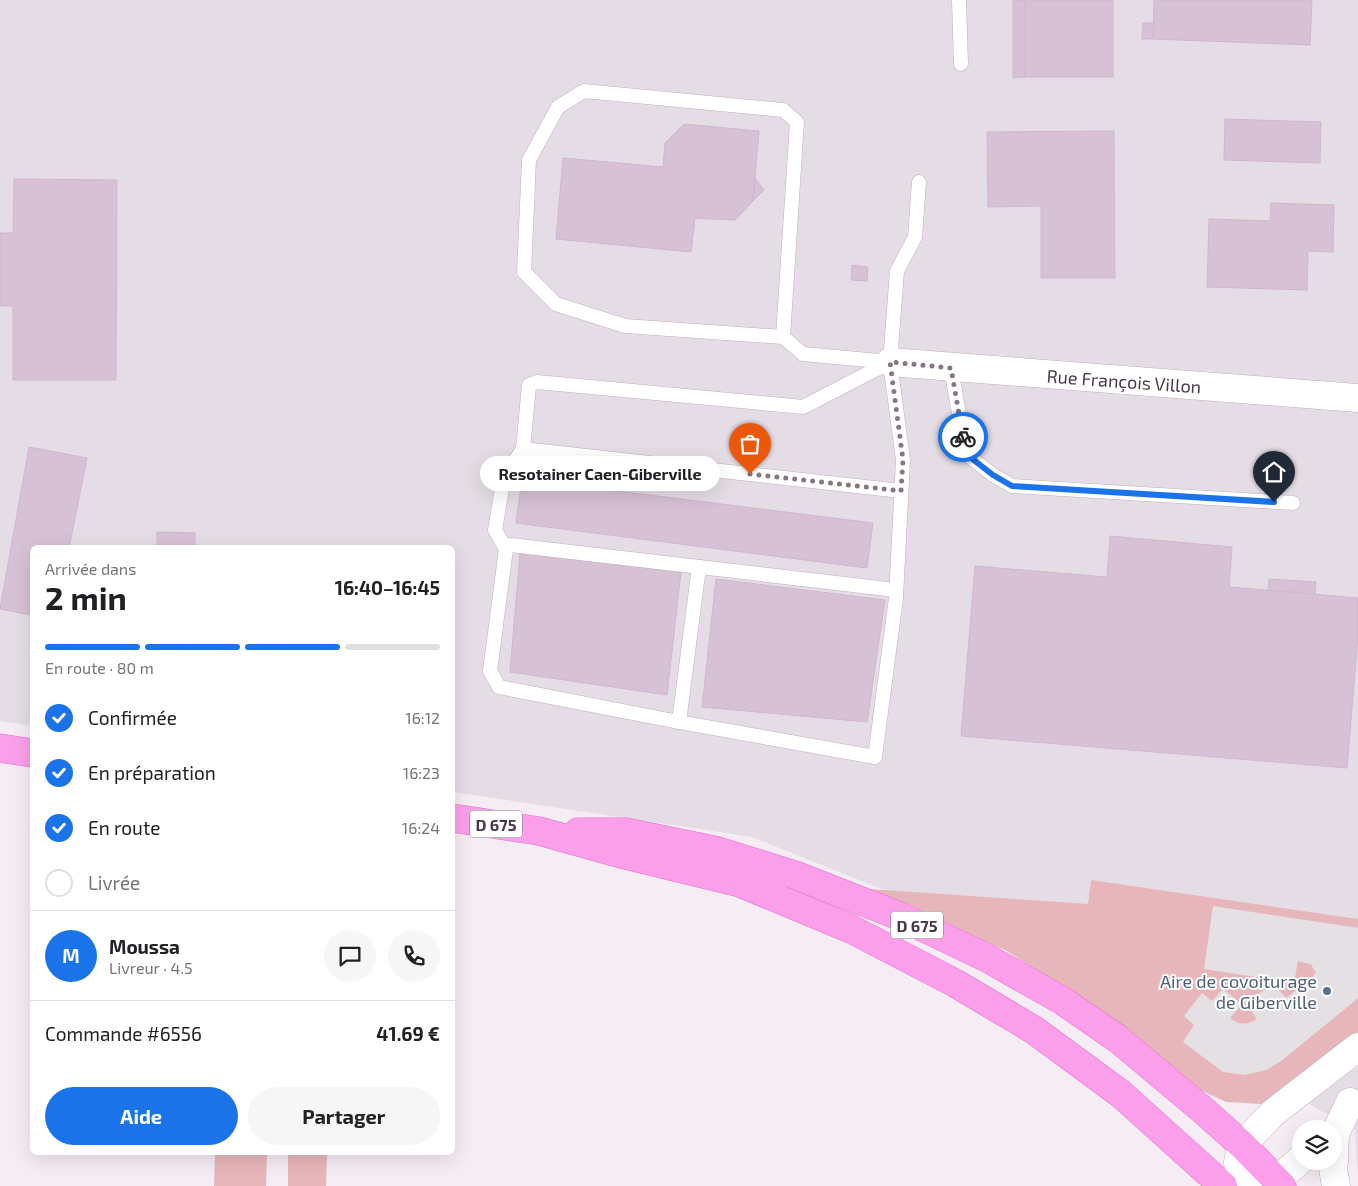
<!DOCTYPE html>
<html lang="fr">
<meta charset="utf-8">
<style>
body{margin:0;font-family:"Exo 2",sans-serif;background:#f6f6f6;color:#202124;height:100vh;display:flex;flex-direction:column;font-size:19px;white-space:nowrap}
*{box-sizing:border-box;margin:0}
p{font-size:16px;color:#757577}
.icon{flex:none;width:28px;height:28px;fill:none;stroke:currentColor;stroke-width:2;stroke-linecap:round;stroke-linejoin:round}
.map{position:relative;flex:1;overflow:hidden}
.drawer{position:absolute;left:30px;top:545px;width:425px;height:610px;display:flex;flex-direction:column;background:#fff;border-radius:8px;box-shadow:0 5px 20px #0002}
.drawer>*{flex:none}
.fabs{position:absolute;left:1292px;top:1120px;display:grid;gap:10px}
.fabs a{display:grid;place-items:center;width:50px;height:50px;border-radius:50%;background:#fff;box-shadow:0 5px 20px #0002;font-size:25px}
.pin{position:absolute;display:grid;place-items:center;width:42px;height:42px;color:#fff;margin:-51px -21px;border-radius:50% 50% 50% 0;rotate:-45deg;box-shadow:0 0 5px #0007}
.pin .icon{rotate:45deg}
.courier{position:absolute;display:grid;place-items:center;width:50px;height:50px;margin:-25px;border:4px solid #1a73e8;border-radius:50%;background:#fff;color:#222;box-shadow:0 1px 6px #0007}
.bubble{position:absolute;height:35px;border-radius:18px;background:#fff;box-shadow:0 5px 20px #0002;font-size:16px;font-weight:700;line-height:35px;text-align:center}
.headline em{font-style:normal;font-weight:700}
.headline div{display:flex;flex-direction:column-reverse}
.headline{display:flex;align-items:center;justify-content:space-between;height:85px;padding:0 15px}
h1{font-size:32px;font-weight:700;line-height:38px}
.bar{display:grid;grid-template-columns:repeat(4,1fr);gap:8px 5px;align-content:center;height:60px;padding:0 15px}
.bar i{height:6px;border-radius:4px;background:#e0e0e0}
.bar .selected{background:#1a73e8}
.bar p{grid-column:span 4}
.line{display:flex;align-items:center;gap:12px;padding:0 15px;border-top:1px solid #e0e0e0}
.line div{flex:1}
.round{display:grid;place-items:center;flex:none;width:52px;height:52px;border-radius:26px;background:#f6f6f6}
ol{padding:0 15px;list-style:none}
li{display:flex;align-items:center;gap:15px;height:55px}
li p{margin-inline-start:auto}
li .icon{padding:5px;border-radius:50%;background:#1a73e8;color:#fff;stroke-width:4}
li:last-child{color:#757577}
li i{width:28px;height:28px;border:2px solid #e0e0e0;border-radius:50%}
.button{display:flex;gap:10px;margin-top:auto;padding:10px 15px}
.button a{flex:1;height:58px;border-radius:30px;background:#1a73e8;color:#fff;font-size:20px;font-weight:700;line-height:58px;text-align:center}
.button a+a{background:#f6f6f6;color:#202124}
.map>svg:first-child{display:block}
.industrial{fill:#e5dde5}
.green{fill:#e7b6bb}
.parking{fill:#e4e0e4}
.building{fill:#d7c1d5;stroke:#d1b5cf}
.lines{fill:none;stroke-linecap:round;stroke-linejoin:round}
.lane-casing{stroke:#c1aebe;stroke-width:15}
.street-casing{stroke:#c1aebe;stroke-width:29}
.primary-casing{stroke:#e06ece;stroke-width:29}
.lane{stroke:#fff;stroke-width:14}
.street{stroke:#fff;stroke-width:28}
.primary{stroke:#fb9feb;stroke-width:28}
.done{stroke:#857884;stroke-width:5;stroke-dasharray:0 9}
.route{stroke:#1a73e8;stroke-width:6}
.service-dot{fill:#5c6f8a;stroke:#fff;stroke-width:2}
.labels{text-anchor:middle;dominant-baseline:central;stroke-width:4;stroke-linejoin:round;paint-order:stroke}
.shield{fill:#fff;stroke:#80747f;stroke-width:1}
.shield-label{font-size:16px;font-weight:bold;fill:#493948}
.street-label{font-size:18px;fill:#493948;stroke:#fff}
.service-label{font-size:18px;fill:#4e5e75;stroke:#fff;text-anchor:end}
</style>
<div class="map">
<svg width="1358" height="1186" viewBox="0 0 1358 1186">
<rect width="100%" height="100%" fill="#f5ecf4"/>
<polygon class="industrial" points="0,0 1358,0 1358,1172 1357,1166 1355,1130 1281,1088 1001,937 752,837 453,792 452,548 32,548 32,726 0,721"/>
<g class="green">
<path d="M1091,880L1358,919V928L1213,907L1294,983L1297,961L1311,964L1316,973L1308,982L1286,998L1246,1003L1257,1019C1246,1025 1241,1026 1230,1018L1223,989L1212,1001L1266,1070L1281,1061L1358,998V1036L1294,1085L1262,1104L1226,1102L1194,1087L1099,1009L1005,950L855,888L1088,904Z"/>
<polygon points="215,1153 267,1153 266,1186 214,1186"/>
<polygon points="288,1153 327,1153 326,1186 288,1186"/>
</g>
<polygon class="parking" points="1213,906 1358,928 1358,998 1281,1061 1266,1070 1244,1075 1223,1072 1183,1042 1194,1025 1184,1016 1202,993 1212,1001 1223,989 1242,1004 1230,1018 1237,1023 1248,1024 1257,1019 1246,1003 1273,984 1286,998 1308,982 1316,973 1311,964 1298,961 1294,983 1204,969"/>
<g class="building">
<polygon points="1013,0 1025,0 1025,77 1013,78"/>
<rect x="1025" y="0" width="88" height="77"/>
<polygon points="1154,0 1312,0 1310,45 1153,39"/>
<polygon points="1143,23 1154,23 1153,39 1142,39"/>
<polygon points="1225,119 1321,122 1320,163 1224,160"/>
<polygon points="684,124 759,131 753,201 735,220 695,218 691,252 556,239 563,158 663,167 665,143"/>
<polygon points="1114,131 1115,278 1041,278 1041,206 988,207 987,132"/>
<polygon points="755,178 764,190 753,201"/>
<polygon points="14,179 117,180 116,380 13,380 13,306 0,306 0,233 13,233"/>
<polygon points="1271,203 1334,205 1333,252 1308,251 1307,290 1207,287 1209,219 1270,221"/>
<polygon points="852,265 868,267 867,281 851,280"/>
<polygon points="29,447 87,458 69,548 32,548 32,615 0,609"/>
<polygon points="522,479 873,523 867,568 516,523"/>
<polygon points="157,532 195,533 195,548 157,548"/>
<polygon points="1110,536 1232,547 1229,587 1358,598 1358,636 1347,768 961,736 975,566 1107,577"/>
<polygon points="520,553 681,572 667,695 510,672"/>
<polygon points="716,579 885,600 867,722 702,707"/>
<polygon points="1269,579 1316,582 1315,594 1268,590"/>
</g>
<g class="lines">
<defs>
<g id="lane">
<polyline points="959,0 961,64"/>
<polyline points="783,337 625,326 556,304 524,272 529,160 558,107 584,91 783,110 797,122 783,337 803,354 890,362 897,271 915,237 919,182"/>
<polyline points="951,368 966,454 993,475 1012,486 1293,503"/>
<polyline points="506,549 495,530 504,477 523,449"/>
<polyline points="896,590 511,545 506,549 490,671 499,687 679,722 875,757 896,598 903,460 890,362 803,407 537,382 529,385 523,449 901,491"/>
<polyline points="679,722 699,567"/>
</g>
<g id="street">
<polyline points="890,362 1358,398"/>
<polyline points="1334,1158 1335,1134 1350,1102"/>
<polyline points="1334,1161 1333,1168 1336,1186"/>
<path d="M1253,1180C1272,1184 1288,1172 1301,1159"/>
<polyline points="1242,1186 1238,1162 1242,1145 1273,1113 1358,1047"/>
</g>
<g id="primary">
<polyline points="0,748 32,753"/>
<polyline points="452,818 539,831 625,855 740,883 851,929 955,983 1034,1030 1121,1094 1223,1186"/>
<polyline points="578,832 626,832 718,851 795,875 897,915 987,958 1063,1001 1118,1039 1204,1111 1242,1145 1282,1186"/>
</g>
</defs>
<use href="#lane" class="lane-casing"/>
<use href="#street" class="street-casing"/>
<use href="#primary" class="primary-casing"/>
<use href="#lane" class="lane"/>
<use href="#street" class="street"/>
<use href="#primary" class="primary"/>
</g>
<g class="lines">
<polyline class="done" points="750,474 901,491 903,460 890,362 951,368 963,437"/>
<polyline class="route" points="963,437 966,454 993,475 1012,486 1274,502"/>
</g>
<circle class="service-dot" cx="1327" cy="991" r="5"/>
<g class="labels">
<g class="shield">
<rect x="470" y="810.5" width="52" height="27" rx="4"/>
<rect x="891" y="911.5" width="52" height="27" rx="4"/>
</g>
<g class="shield-label">
<text x="496" y="824">D 675</text>
<text x="917" y="925">D 675</text>
</g>
<g class="street-label">
<text transform="translate(1124 381) rotate(4)">Rue François Villon</text>
</g>
<g class="service-label">
<text x="1317" y="981">Aire de covoiturage<tspan x="1317" dy="21">de Giberville</tspan></text>
</g>
</g>
</svg>
<div class="fabs">
<a><svg class="icon" aria-label="layers" viewBox="0 0 24 24"><path d="M12 4l9 5-9 5-9-5zM3 14l9 5 9-5"/></svg></a>
</div>
<div class="pin" style="left:750px;top:474px;background:#ea580c"><svg class="icon" aria-label="bag" viewBox="0 0 24 24"><path d="M5 8h14l-1 12H6zM9 8a3 3 0 0 1 6 0"/></svg></div>
<div class="pin" style="left:1274px;top:502px;background:#1f2937"><svg class="icon" aria-label="home" viewBox="0 0 24 24"><path d="M3 11l9-7 9 7M6 9v11h12V9"/></svg></div>
<div class="courier" style="left:963px;top:437px"><svg class="icon" aria-label="bike" viewBox="0 0 24 24"><circle cx="6" cy="16" r="4"/><circle cx="18" cy="16" r="4"/><path d="M6 16l4-8h5l3 8M10 8l3 8H6M13 5h3"/></svg></div>
<div class="bubble" style="left:480px;top:456px;width:240px">Resotainer Caen-Giberville</div>
<section class="drawer">
<div class="headline"><div><h1>2 min</h1><p>Arrivée dans</p></div><em>16:40–16:45</em></div>
<div class="bar"><i class="selected"></i><i class="selected"></i><i class="selected"></i><i></i><p>En route · 80 m</p></div>
<ol>
<li><svg class="icon" aria-label="check" viewBox="0 0 24 24"><path d="M5 12l5 5 9-10"/></svg>Confirmée<p>16:12</p></li>
<li><svg class="icon" aria-label="check" viewBox="0 0 24 24"><path d="M5 12l5 5 9-10"/></svg>En préparation<p>16:23</p></li>
<li><svg class="icon" aria-label="check" viewBox="0 0 24 24"><path d="M5 12l5 5 9-10"/></svg>En route<p>16:24</p></li>
<li><i></i>Livrée</li>
</ol>
<div class="line" style="height:90px"><b class="round" style="background:#1a73e8;color:#fff">M</b><div><b>Moussa</b><p>Livreur · 4.5</p></div><a class="round"><svg class="icon" aria-label="chat" viewBox="0 0 24 24"><path d="M4 5h16v11H9l-5 4z"/></svg></a><a class="round"><svg class="icon" aria-label="phone" viewBox="0 0 24 24"><path d="M5 4h4l2 5-3 2q2 4 5 5l2-3 5 2v4C11 20 4 13 5 4z"/></svg></a></div>
<div class="line" style="height:65px"><div>Commande #6556</div><b>41.69 €</b></div>
<div class="button"><a>Aide</a><a>Partager</a></div>
</section>
</div>
